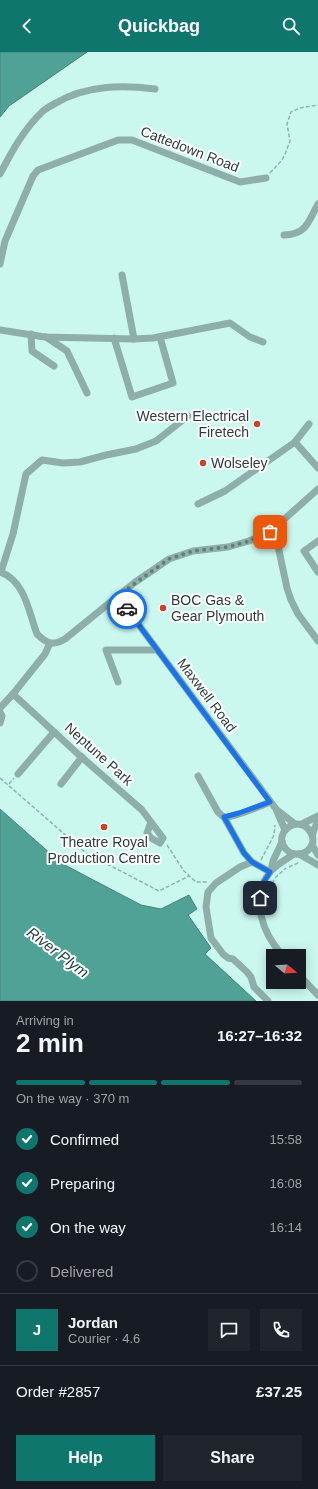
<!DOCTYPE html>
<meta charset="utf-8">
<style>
body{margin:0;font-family:Arial,sans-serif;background:#20242c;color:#f1f3f6;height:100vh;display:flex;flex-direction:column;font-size:15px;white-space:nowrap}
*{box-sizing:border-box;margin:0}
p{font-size:13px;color:#9ea1a6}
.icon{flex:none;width:22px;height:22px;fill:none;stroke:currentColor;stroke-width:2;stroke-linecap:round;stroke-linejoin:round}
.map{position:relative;height:949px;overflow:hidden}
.details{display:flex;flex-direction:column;background:#171b24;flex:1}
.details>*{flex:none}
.needle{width:26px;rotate:108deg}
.controls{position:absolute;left:266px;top:897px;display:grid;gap:8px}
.controls a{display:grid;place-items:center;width:40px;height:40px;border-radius:0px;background:#171b24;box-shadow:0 2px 10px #0003;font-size:20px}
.pin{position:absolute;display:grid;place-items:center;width:34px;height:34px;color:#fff;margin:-17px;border-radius:8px;box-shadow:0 2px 6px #0006}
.courier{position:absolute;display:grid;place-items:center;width:40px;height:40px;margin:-20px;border:3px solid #1a73e8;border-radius:50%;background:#fff;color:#222;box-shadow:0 1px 5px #0007}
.overview em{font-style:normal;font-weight:800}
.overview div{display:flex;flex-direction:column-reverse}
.overview{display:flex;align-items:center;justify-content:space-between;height:68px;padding:0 16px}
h1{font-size:26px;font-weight:800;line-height:30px}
.bar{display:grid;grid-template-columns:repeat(4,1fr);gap:6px 4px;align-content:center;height:48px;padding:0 16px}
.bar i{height:5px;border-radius:3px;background:#363941}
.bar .selected{background:#0f766e}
.bar p{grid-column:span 4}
.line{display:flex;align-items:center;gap:10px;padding:0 16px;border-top:1px solid #363941}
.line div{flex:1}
.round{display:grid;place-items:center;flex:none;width:42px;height:42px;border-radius:0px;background:#20242c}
ol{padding:0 16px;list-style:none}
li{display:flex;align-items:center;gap:12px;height:44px}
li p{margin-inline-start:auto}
li .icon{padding:4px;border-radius:50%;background:#0f766e;color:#fff;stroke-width:4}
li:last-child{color:#9ea1a6}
li i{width:22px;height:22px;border:2px solid #363941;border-radius:50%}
.cta{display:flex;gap:8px;margin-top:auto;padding:8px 16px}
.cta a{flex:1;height:46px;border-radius:0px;background:#0f766e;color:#fff;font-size:16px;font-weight:800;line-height:46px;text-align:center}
.cta a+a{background:#20242c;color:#f1f3f6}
header{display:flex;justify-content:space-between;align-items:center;height:52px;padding:0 16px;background:#0f766e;color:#fff;font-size:18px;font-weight:800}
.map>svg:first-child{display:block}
.water{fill:#50a296;stroke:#45847b}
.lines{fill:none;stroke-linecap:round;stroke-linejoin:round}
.path{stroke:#90b4ad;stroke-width:1.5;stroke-dasharray:4 2;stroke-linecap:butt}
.minor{stroke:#8eafa9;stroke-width:7}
.done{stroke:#637f7a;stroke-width:4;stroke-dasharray:0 7.2}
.route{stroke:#1a73e8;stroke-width:5}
.poi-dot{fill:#cc4226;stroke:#fff;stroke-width:1.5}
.labels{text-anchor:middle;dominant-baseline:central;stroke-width:4;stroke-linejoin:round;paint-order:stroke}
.street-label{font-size:14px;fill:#2c3e3b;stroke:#fff}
.poi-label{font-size:14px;fill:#2c3e3b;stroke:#fff;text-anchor:start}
.water-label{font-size:15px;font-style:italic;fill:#1d433e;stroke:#fff}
</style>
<header><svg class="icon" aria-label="back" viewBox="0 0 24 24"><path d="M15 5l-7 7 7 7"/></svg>Quickbag<svg class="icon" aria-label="search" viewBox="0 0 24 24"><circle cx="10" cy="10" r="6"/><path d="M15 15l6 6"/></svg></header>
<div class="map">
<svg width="318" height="949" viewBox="0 0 318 949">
<rect width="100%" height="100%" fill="#caf8ef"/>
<g class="water">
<polygon points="0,0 87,0 9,54 0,65"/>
<polygon points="0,757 61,811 141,853 161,857 189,843 197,857 188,863 211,896 205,902 256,949 0,949"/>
</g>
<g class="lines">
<g class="path">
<polyline points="270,121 282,108 285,102 290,89 287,72 291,60 300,56 318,53"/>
<polyline points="0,726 86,801 159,839 189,824"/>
<polyline points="9,732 14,726"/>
<polyline points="167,793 184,819 196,830 208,830"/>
<polyline points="261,808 274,783 275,773"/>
<polyline points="289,815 298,811 300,811"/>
<polyline points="275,826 286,816"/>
<polyline points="267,853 269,841 274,828"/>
<polyline points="299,912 305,918"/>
</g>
<g class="minor">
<path d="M0,122C12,99 24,77 43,59C47,56 52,53 56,51C86,33 122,33 155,37"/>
<path d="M284,183C307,182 308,170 318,152"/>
<polyline points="0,212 5,189 33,124 38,118 118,88 132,88 240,130 266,126"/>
<polyline points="122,223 134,287"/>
<polyline points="0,278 45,285 134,287 153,286 230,271 250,285 263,290"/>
<polyline points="31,282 32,299 54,314"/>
<polyline points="46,285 67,299 87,341"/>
<polyline points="114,286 132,345 173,331 160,285"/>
<polyline points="295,390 309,372"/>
<polyline points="198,452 225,439 295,390 318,416"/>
<polyline points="270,480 278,494 287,536 291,548 298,562 318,589"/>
<polyline points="318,489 304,499 318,520"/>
<path d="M0,520C25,528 29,561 37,582C47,592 53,594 65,587L134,531L169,507L193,499L228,495L249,489L270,480L318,437"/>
<polyline points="1,520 13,482 26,422 42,408 63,411 80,410 106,403 136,397 156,389 188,364"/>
<polyline points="118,545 276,757 285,778"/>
<polyline points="50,591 45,602 13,642 78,702 142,758 163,786 160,791 151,786 147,781 151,770"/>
<polyline points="118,630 106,598 157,598"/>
<polyline points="0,656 13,642"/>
<polyline points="0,660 2,664 0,671"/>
<polyline points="18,722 54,680"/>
<path d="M198,724L218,760C220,762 222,764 224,765C230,767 263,753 270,750"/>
<polyline points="61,732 82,705"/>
<polyline points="277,758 295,772"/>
<polyline points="224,765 244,801 252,810"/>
<polyline points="302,772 318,764"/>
<path d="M312,783C301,759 272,780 285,796C288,800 292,802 296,802C304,803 311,798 313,790C313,787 312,784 313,781C314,777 316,773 318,769"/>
<polyline points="312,793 318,803"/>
<polyline points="299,802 318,813"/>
<polyline points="271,818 273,809 282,790"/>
<path d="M283,904C263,882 248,845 271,819C277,812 287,807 294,802"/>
<polyline points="299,923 318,943"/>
<polyline points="268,949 254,935 251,925 247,920 233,907 228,906 223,902 211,886 206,855 208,840 216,831 240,815 252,810 270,820"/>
</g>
</g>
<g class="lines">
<polyline class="done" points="127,557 118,545 134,532 169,507 193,499 228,495 249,489 270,480"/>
<polyline class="route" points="127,557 270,750 239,761 224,765 244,801 252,810 270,820 262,833 260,846"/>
</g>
<g class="poi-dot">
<circle cx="257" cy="372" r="4"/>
<circle cx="203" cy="411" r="4"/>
<circle cx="163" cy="556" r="4"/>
<circle cx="104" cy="775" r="4"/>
</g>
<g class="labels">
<g class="street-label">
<text transform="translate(190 97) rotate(21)">Cattedown Road</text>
<text transform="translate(207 643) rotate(53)">Maxwell Road</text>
<text transform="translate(99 702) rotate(42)">Neptune Park</text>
</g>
<g class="poi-label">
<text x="249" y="364" text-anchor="end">Western Electrical<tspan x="249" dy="16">Firetech</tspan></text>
<text x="211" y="411">Wolseley</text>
<text x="171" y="548">BOC Gas &amp;<tspan x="171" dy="16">Gear Plymouth</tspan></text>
<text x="104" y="790" text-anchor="middle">Theatre Royal<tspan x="104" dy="16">Production Centre</tspan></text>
</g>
<g class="water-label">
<text transform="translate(58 900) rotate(37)">River Plym</text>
</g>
</g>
</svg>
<div class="controls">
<a><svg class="needle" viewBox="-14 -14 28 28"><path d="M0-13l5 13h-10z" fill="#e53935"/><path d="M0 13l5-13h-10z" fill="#9ea1a6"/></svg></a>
</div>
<div class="pin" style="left:270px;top:480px;background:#ea580c"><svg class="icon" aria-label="bag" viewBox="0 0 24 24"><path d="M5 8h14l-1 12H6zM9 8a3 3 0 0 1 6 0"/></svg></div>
<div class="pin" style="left:260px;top:846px;background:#1f2937"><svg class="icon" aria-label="home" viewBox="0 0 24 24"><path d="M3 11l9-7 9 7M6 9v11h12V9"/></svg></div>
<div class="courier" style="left:127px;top:557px"><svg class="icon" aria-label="car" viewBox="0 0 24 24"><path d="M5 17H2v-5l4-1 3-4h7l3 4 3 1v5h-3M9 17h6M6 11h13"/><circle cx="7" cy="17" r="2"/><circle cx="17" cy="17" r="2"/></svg></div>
</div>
<section class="details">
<div class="overview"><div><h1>2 min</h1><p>Arriving in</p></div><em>16:27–16:32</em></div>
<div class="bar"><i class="selected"></i><i class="selected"></i><i class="selected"></i><i></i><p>On the way · 370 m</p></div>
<ol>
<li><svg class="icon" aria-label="check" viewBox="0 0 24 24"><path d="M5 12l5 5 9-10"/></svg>Confirmed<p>15:58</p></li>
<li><svg class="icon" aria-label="check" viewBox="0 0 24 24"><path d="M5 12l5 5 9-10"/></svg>Preparing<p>16:08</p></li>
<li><svg class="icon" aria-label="check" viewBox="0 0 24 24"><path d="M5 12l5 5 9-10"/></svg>On the way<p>16:14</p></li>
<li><i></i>Delivered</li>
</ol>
<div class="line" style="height:72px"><b class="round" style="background:#0f766e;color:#fff">J</b><div><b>Jordan</b><p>Courier · 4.6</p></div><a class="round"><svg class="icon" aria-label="chat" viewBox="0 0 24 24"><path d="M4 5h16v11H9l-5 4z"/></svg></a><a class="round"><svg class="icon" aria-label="phone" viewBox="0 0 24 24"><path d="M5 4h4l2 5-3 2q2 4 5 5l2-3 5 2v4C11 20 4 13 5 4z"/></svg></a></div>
<div class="line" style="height:52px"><div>Order #2857</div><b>£37.25</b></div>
<div class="cta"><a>Help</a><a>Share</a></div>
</section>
